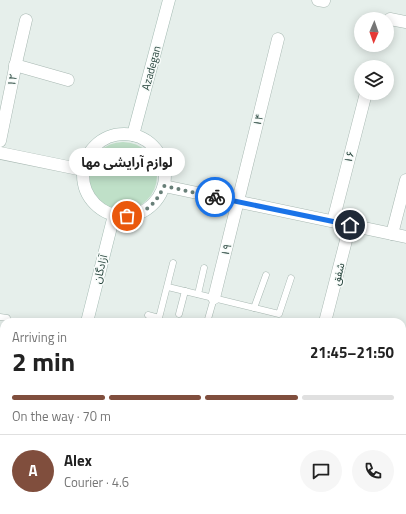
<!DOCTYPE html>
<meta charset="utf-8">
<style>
body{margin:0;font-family:"Titillium Web","Noto Sans Arabic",sans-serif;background:#f6f6f6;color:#222;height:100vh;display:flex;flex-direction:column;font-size:15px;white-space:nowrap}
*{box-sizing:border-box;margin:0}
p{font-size:13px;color:#767676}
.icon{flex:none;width:22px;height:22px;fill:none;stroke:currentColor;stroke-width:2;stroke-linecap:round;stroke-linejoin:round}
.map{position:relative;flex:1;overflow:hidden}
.details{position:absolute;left:0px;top:318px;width:406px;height:196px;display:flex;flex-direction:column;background:#fff;border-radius:12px 12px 0 0;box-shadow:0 2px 10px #0003}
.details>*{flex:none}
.needle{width:26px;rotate:182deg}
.tools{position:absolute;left:354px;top:12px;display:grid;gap:8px}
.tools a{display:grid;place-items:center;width:40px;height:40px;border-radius:50%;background:#fff;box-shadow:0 2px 10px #0003;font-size:20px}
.pin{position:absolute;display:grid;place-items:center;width:34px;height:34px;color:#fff;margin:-17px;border:2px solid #fff;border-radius:50%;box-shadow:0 1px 4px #0007}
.courier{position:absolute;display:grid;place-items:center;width:40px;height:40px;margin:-20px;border:3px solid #1a73e8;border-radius:50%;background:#fff;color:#222;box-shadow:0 1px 5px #0007}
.bubble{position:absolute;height:28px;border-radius:14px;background:#fff;box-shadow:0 2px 10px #0003;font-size:13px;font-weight:700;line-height:28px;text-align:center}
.head em{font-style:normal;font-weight:700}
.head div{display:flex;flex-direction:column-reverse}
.head{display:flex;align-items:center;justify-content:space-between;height:68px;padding:0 12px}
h1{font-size:26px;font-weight:700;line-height:30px}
.bar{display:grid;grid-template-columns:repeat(4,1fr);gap:6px 4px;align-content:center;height:48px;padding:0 12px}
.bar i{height:5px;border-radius:3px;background:#e0e0e0}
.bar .on{background:#804e3d}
.bar p{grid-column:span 4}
.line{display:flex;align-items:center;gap:10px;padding:0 12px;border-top:1px solid #e0e0e0}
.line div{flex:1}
.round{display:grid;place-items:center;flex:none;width:42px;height:42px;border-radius:21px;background:#f6f6f6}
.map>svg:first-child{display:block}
.green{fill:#bfe0c8}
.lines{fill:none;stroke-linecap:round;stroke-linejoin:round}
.service-casing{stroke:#a8b8b2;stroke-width:7}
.minor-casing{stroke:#a8b8b2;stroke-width:13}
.tertiary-casing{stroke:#a8b8b2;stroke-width:13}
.secondary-casing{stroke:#a4bbb3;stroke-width:13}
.service{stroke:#fff;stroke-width:6}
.minor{stroke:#fff;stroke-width:12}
.tertiary{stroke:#fff;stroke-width:12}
.secondary{stroke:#fff;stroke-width:12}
.done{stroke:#687f78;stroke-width:4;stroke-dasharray:0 7.2}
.route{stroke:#1a73e8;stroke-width:5}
.labels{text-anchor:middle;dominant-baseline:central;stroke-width:3;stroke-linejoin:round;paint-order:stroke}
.street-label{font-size:11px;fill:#24423a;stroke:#f7fbf9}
</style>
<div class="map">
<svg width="406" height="514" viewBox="0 0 406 514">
<rect width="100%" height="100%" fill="#e6efeb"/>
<circle class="green" cx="123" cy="176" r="34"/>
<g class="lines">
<defs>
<g id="service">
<polyline points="168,287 279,314 291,278"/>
<polyline points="198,294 204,268"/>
<polyline points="254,308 266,275"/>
<polyline points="179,314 185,291"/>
<polyline points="148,315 159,318 173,263"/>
<polyline points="0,317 7,318"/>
<polyline points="208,319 214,298"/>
</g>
<g id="minor">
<polyline points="318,0 324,1"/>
<polyline points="390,19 406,22"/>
<polyline points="15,65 68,80"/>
<polyline points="0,141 16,63 26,20"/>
<polyline points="333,221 366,93"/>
<polyline points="392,234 406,180"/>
<polyline points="214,298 278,39"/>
<polyline points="325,322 350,225"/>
<polyline points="402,341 406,341"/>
<polyline points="0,476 4,477"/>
<polyline points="298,510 318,514"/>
<polyline points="195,514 196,510"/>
<polyline points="359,514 360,510"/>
</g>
<g id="tertiary">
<polyline points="0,153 83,170"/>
<polyline points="164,186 406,237"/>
</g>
<g id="secondary">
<circle cx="124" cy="175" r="41"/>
<polyline points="133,135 169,0"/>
<polyline points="87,322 114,215"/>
<polyline points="38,514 39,510"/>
</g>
</defs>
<use href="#service" class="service-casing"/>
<use href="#minor" class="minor-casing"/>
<use href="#tertiary" class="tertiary-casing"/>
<use href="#secondary" class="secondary-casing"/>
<use href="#service" class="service"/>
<use href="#minor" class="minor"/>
<use href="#tertiary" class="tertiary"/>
<use href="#secondary" class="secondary"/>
</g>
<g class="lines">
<path class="done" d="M127,216C147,212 155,205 164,186L215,197"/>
<polyline class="route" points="215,197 350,225"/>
</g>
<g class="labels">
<g class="street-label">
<text transform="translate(151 68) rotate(-75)">Azadegan</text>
<text transform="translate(12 80) rotate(-79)">۱۲</text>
<text transform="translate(258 120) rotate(-76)">۱۴</text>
<text transform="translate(349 157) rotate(-76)">۱۶</text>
<text transform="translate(226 250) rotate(-76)">۱۹</text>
<text transform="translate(100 269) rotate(-76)">آزادگان</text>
<text transform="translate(338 274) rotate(-76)">شفق</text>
</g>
</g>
</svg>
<div class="tools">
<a><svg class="needle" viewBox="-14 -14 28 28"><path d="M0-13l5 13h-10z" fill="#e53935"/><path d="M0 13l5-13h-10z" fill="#767676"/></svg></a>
<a><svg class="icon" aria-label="layers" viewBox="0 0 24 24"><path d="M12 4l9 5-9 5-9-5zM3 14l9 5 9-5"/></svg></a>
</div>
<div class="pin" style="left:127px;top:216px;background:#ea580c"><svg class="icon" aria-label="bag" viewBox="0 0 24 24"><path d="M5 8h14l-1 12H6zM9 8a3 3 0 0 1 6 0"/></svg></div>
<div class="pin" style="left:350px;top:225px;background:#1f2937"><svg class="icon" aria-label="home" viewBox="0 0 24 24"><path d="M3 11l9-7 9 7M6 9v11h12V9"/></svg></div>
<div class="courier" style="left:215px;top:197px"><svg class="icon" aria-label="bike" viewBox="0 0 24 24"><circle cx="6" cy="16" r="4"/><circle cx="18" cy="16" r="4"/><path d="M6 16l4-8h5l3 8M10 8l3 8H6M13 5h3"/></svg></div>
<div class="bubble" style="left:69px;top:148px;width:116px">لوازم آرایشی مها</div>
<section class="details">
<div class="head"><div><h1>2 min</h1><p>Arriving in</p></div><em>21:45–21:50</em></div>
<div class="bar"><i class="on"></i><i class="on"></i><i class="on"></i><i></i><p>On the way · 70 m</p></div>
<div class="line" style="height:72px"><b class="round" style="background:#804e3d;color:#fff">A</b><div><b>Alex</b><p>Courier · 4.6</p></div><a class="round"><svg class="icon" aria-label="chat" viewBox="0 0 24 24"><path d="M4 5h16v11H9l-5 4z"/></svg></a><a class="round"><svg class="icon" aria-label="phone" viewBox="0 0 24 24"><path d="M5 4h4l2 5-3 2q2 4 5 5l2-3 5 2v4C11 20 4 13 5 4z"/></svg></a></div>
</section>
</div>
